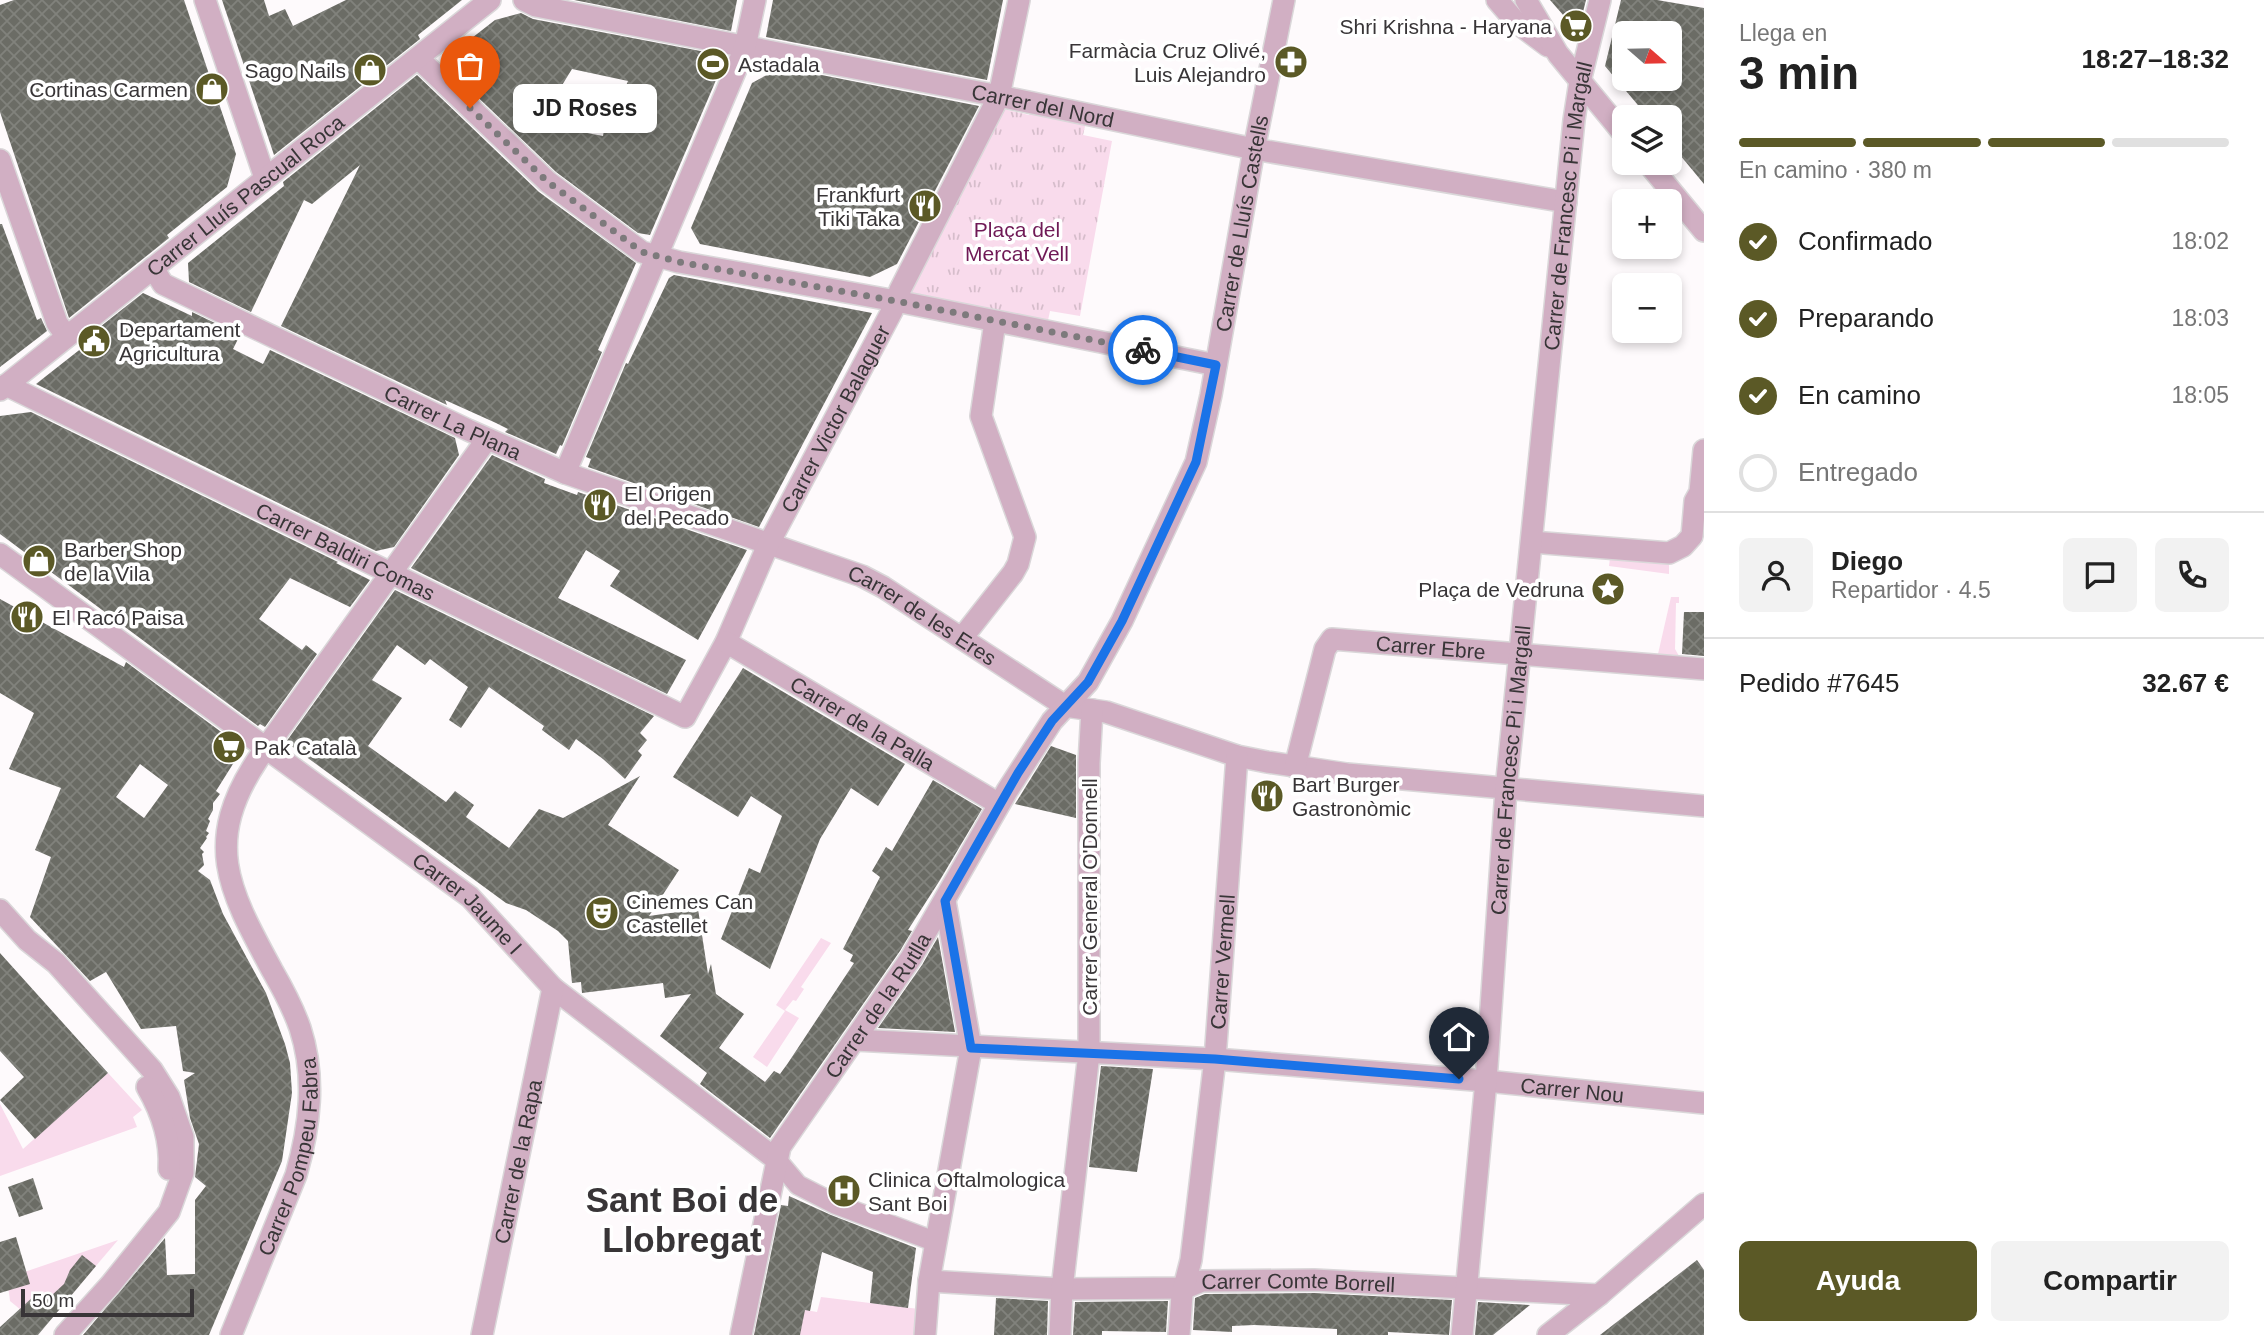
<!DOCTYPE html>
<html lang="es">
<meta charset="utf-8">
<style>
body{margin:0;font-family:Arial,sans-serif;background:#f2f2f2;color:#222;height:100vh;display:flex;flex-direction:column;font-size:26px;white-space:nowrap}
*{box-sizing:border-box;margin:0}
p{font-size:23px;color:#767676}
.icon{flex:none;width:38px;height:38px;fill:none;stroke:currentColor;stroke-width:2;stroke-linecap:round;stroke-linejoin:round}
.map{position:relative;flex:1;overflow:hidden}
.panel{display:flex;flex-direction:column;background:#fff;width:560px}
.panel>*{flex:none}
.needle{width:46px;rotate:110deg}
.buttons{position:absolute;left:1612px;top:21px;display:grid;gap:14px}
.buttons a{display:grid;place-items:center;width:70px;height:70px;border-radius:10px;background:#fff;box-shadow:0 4px 10px #0003;font-size:35px}
.scale{position:absolute;left:21px;bottom:18px;width:173px;box-sizing:border-box;padding-left:7px;border:4px solid #383537;border-top:0;font-size:19px;line-height:24px;white-space:nowrap;color:#383537;-webkit-text-stroke:5px #fff;paint-order:stroke}
.pin{position:absolute;display:grid;place-items:center;width:60px;height:60px;color:#fff;margin:-72px -30px;border-radius:50% 50% 50% 0;rotate:-45deg;box-shadow:0 0 7px #0007}
.pin .icon{rotate:45deg}
.courier{position:absolute;display:grid;place-items:center;width:70px;height:70px;margin:-35px;border:5px solid #1a73e8;border-radius:50%;background:#fff;color:#222;box-shadow:0 2px 9px #0007}
.bubble{position:absolute;height:49px;border-radius:10px;background:#fff;box-shadow:0 4px 10px #0003;font-size:23px;font-weight:700;line-height:49px;text-align:center}
.head em{font-style:normal;font-weight:700}
.head div{display:flex;flex-direction:column-reverse}
.head{display:flex;align-items:center;justify-content:space-between;height:119px;padding:0 35px}
h1{font-size:46px;font-weight:700;line-height:52px}
.bar{display:grid;grid-template-columns:repeat(4,1fr);gap:10px 7px;align-content:center;height:84px;padding:0 35px}
.bar i{height:9px;border-radius:5px;background:#e0e0e0}
.bar .on{background:#5b5926}
.bar p{grid-column:span 4}
.line{display:flex;align-items:center;gap:18px;padding:0 35px;border-top:2px solid #e0e0e0}
.line div{flex:1}
.round{display:grid;place-items:center;flex:none;width:74px;height:74px;border-radius:10px;background:#f2f2f2}
ol{padding:0 35px;list-style:none}
li{display:flex;align-items:center;gap:21px;height:77px}
li p{margin-inline-start:auto}
li .icon{padding:7px;border-radius:50%;background:#5b5926;color:#fff;stroke-width:4}
li:last-child{color:#767676}
li i{width:38px;height:38px;border:4px solid #e0e0e0;border-radius:50%}
.cta{display:flex;gap:14px;margin-top:auto;padding:14px 35px}
.cta a{flex:1;height:80px;border-radius:10px;background:#5b5926;color:#fff;font-size:28px;font-weight:700;line-height:80px;text-align:center}
.cta a+a{background:#f2f2f2;color:#222}
main{display:flex;flex:1;min-height:0}
.map>svg:first-child{display:block}
.green{fill:#f9dbec}
.park{fill:url(#park-tufts)}
.building{fill:url(#building-cross-hatch);fill-rule:evenodd}
.lines{fill:none;stroke-linecap:round;stroke-linejoin:round}
.pedestrian-casing{stroke:#dad7d9;stroke-width:22}
.minor-casing{stroke:#dad7d9;stroke-width:24}
.pedestrian{stroke:#d1afc3;stroke-width:19}
.minor{stroke:#d1afc3;stroke-width:21}
.done{stroke:#7d7a7c;stroke-width:7;stroke-dasharray:0 12.6}
.route{stroke:#1a73e8;stroke-width:9}
.labels{text-anchor:middle;dominant-baseline:central;stroke-width:7;stroke-linejoin:round;paint-order:stroke}
.poi-label{font-size:21px;fill:#383537;stroke:#fff;text-anchor:start}
.street-label{font-size:21px;fill:#383537;stroke:#fff}
.park-label{font-size:21px;fill:#6f1956;stroke:#fff}
.town-label{font-size:35px;font-weight:bold;fill:#383537;stroke:#fff}
</style>
<main>
<div class="map">
<svg width="1704" height="1335" viewBox="0 0 1704 1335">
<defs>
<pattern id="park-tufts" width="24" height="20" patternUnits="userSpaceOnUse" patternTransform="scale(1.75)"><rect width="24" height="20" fill="#f9dbec"/><path d="M3 7l-1-3M5 7V3M7 7l1-3M15 17l-1-3M17 17v-4M19 17l1-3" fill="none" stroke="#d6bdcb"/></pattern>
<pattern id="building-cross-hatch" width="8" height="8" patternUnits="userSpaceOnUse" patternTransform="scale(1.75)"><rect width="8" height="8" fill="#6b6c65"/><path d="M0 0l8 8M0 8l8-8" fill="none" stroke="#81827c"/></pattern>
</defs>
<rect width="100%" height="100%" fill="#fefafc"/>
<g class="green">
<polygon points="1610,558 1635,559 1636,562 1669,561 1669,574 1609,566"/>
<polygon points="1671,597 1679,597 1679,603 1676,603 1675,649 1679,656 1658,654"/>
<polygon points="821,938 831,943 801,987 804,989 796,1001 793,1000 785,1010 799,1018 767,1067 753,1057 785,1011 776,1005"/>
<polygon points="108,1073 142,1110 133,1117 137,1127 0,1176 0,1104 23,1149"/>
<polygon points="118,1240 43,1328 10,1301 7,1278"/>
<polygon points="821,1297 919,1309 917,1335 754,1335 760,1302 817,1312"/>
</g>
<polygon class="park" points="999,108 1029,115 1031,111 1086,122 1083,135 1112,141 1080,316 1050,311 1047,325 903,298"/>
<g class="building">
<polygon points="14,0 184,0 236,154 227,187 167,235 169,238 69,318 0,112 0,5"/>
<polygon points="222,0 264,0 269,16 285,9 293,26 346,0 462,0 418,35 420,39 274,155"/>
<polygon points="574,0 737,0 731,31"/>
<polygon points="773,0 1003,0 987,80 766,37"/>
<polygon points="1550,0 1586,0 1578,32"/>
<path d="M1621,0H1657L1704,8V184L1670,143V117H1648L1605,66ZM1624,33H1670V79H1624Z"/>
<path d="M521,13L533,19L711,53L719,73L650,235L638,233L556,172L441,62L495,20ZM572,69L628,81L611,120L606,119L603,136L556,127L563,116L548,101L556,95Z"/>
<polygon points="781,67 979,106 897,264 870,277 700,244 691,228 752,83"/>
<polygon points="417,75 539,192 636,263 598,350 602,352 562,446 560,445 556,454 505,432 508,429 496,423 445,400 447,405 281,326 360,165 312,204 304,200 251,312 189,282 188,263 284,186 283,182"/>
<polygon points="0,224 2,224 37,320 41,318 47,331 0,367"/>
<polygon points="674,275 872,313 759,527 588,467 591,459 586,457 626,363 628,364 669,278"/>
<polygon points="143,293 192,316 192,312 240,335 233,349 263,364 270,350 455,438 459,455 394,547 376,551 36,384 106,329 91,334"/>
<polygon points="31,412 338,562 336,563 370,580 350,607 290,578 259,619 302,650 306,645 317,654 265,727 260,724 258,726 0,534 0,416"/>
<polygon points="492,455 545,479 544,483 577,495 578,492 747,550 698,640 610,586 620,571 586,550 558,598 686,660 667,694 411,568"/>
<polygon points="395,590 654,716 640,733 647,740 638,751 642,755 625,779 603,759 576,739 569,750 542,730 544,726 489,687 461,728 449,720 468,687 430,659 425,665 397,645 372,680 402,698 368,746 446,802 455,791 474,805 466,817 509,848 539,809 563,818 640,776 608,825 679,870 649,916 698,909 708,974 711,964 716,994 744,1014 719,1048 765,1082 774,1071 780,1074 788,1063 854,963 850,961 853,955 843,949 880,877 872,871 886,847 892,851 933,780 982,809 940,880 908,930 912,931 900,951 770,1138 700,1084 707,1073 660,1036 691,994 665,998 663,983 582,993 581,982 572,983 568,941 558,931 526,910 506,903 286,742"/>
<path d="M0,599L124,667L126,662L243,748L216,791L220,794L213,803V810L208,819L210,821L206,831L209,833L206,837L207,838L200,848L204,852L202,854L204,865L198,871L210,880L223,914L266,993L285,1044L290,1063L292,1093L282,1161L209,1335H83L165,1238L167,1275L195,1274V1200L206,1186L195,1177L199,1144L190,1118L184,1080L195,1073L183,1071L176,1026L141,1029L106,972L90,981L30,917L51,857L35,850L61,788L9,769L34,713L0,693ZM140,764L168,785L144,818L116,797Z"/>
<polygon points="1684,612 1704,612 1704,656 1682,654"/>
<polygon points="743,668 905,764 878,806 851,788 820,839 770,969 721,939 749,868 760,873 782,816 751,796 738,817 673,777"/>
<polygon points="1051,746 1076,755 1076,818 1015,804"/>
<polygon points="938,937 955,1032 878,1028 922,965"/>
<polygon points="0,953 108,1073 35,1139 0,1100 24,1077 0,1051"/>
<polygon points="1101,1066 1153,1069 1137,1172 1089,1167"/>
<polygon points="33,1178 43,1209 19,1217 8,1187"/>
<polygon points="789,1196 831,1215 916,1248 908,1308 870,1303 873,1272 822,1252 810,1311 805,1310 800,1335 754,1335 781,1205 788,1206"/>
<polygon points="16,1237 30,1284 0,1293 0,1242"/>
<polygon points="82,1255 96,1266 38,1335 0,1335 0,1327 34,1296 38,1308 64,1284 70,1270"/>
<polygon points="1697,1260 1704,1270 1704,1335 1600,1335"/>
<polygon points="1314,1293 1452,1300 1449,1335 1388,1332 1388,1335 1337,1335 1337,1329 1254,1325 1232,1326 1232,1332 1193,1330 1195,1298 1205,1294"/>
<polygon points="996,1298 1048,1301 1047,1335 994,1335"/>
<polygon points="1168,1301 1166,1332 1102,1331 1102,1335 1073,1335 1075,1302"/>
<polygon points="1478,1302 1530,1305 1493,1335 1475,1335"/>
</g>
<g class="lines">
<defs>
<polyline id="pedestrian" points="777,1160 798,1185 835,1204 936,1242"/>
<g id="minor">
<polyline points="205,0 265,178"/>
<path id="s1" d="M524,0L536,6L999,96L1254,149L1566,202"/>
<polyline points="1497,0 1516,22 1548,46"/>
<polyline points="1526,0 1558,54 1624,134"/>
<polyline points="418,58 548,182 642,252 679,262 896,301 1216,365"/>
<polyline points="0,160 57,323 62,330 70,334"/>
<polyline points="1648,163 1704,231"/>
<path id="s2" d="M153,268L163,284L468,430L565,473L862,576L883,587L1065,706L1106,712L1237,756L1267,762L1347,774L1704,806"/>
<path id="s3" d="M6,385L685,717L726,642L768,545L892,311L900,290L999,96L1019,0"/>
<path id="s4" d="M0,390L490,0"/>
<polyline points="565,473 739,62 745,47 755,0"/>
<polyline points="1532,542 1669,553 1683,546 1692,536 1695,501 1700,492 1704,450"/>
<path id="s5" d="M0,554L470,897L553,988L777,1160"/>
<polyline points="962,638 1013,573 1018,564 1025,537 981,416 995,322"/>
<path id="s6" d="M726,642L999,804"/>
<path id="s7" d="M1295,767L1325,649L1332,639L1704,669"/>
<polyline points="0,910 27,940 56,963 152,1070 169,1097 183,1137 183,1173 169,1212 111,1284 65,1335"/>
<path id="s8" d="M855,1040L1215,1059L1486,1081L1704,1103"/>
<path d="M147,1087C162,1113 171,1140 169,1169"/>
<path id="s9" d="M929,1281L1062,1289L1185,1288L1202,1281L1314,1280L1599,1295"/>
<path id="s10" d="M231,1335L296,1175C310,1126 316,1077 300,1028C293,1008 283,989 272,970C229,890 202,843 258,759L487,439"/>
<path id="s11" d="M482,1335L553,988"/>
<path id="s12" d="M741,1335L780,1147L911,958L1007,791L1052,721L1088,682L1122,621L1196,462L1211,395L1254,149L1284,0"/>
<polyline points="925,1335 929,1281 971,1048 945,901"/>
<polyline points="1060,1335 1062,1289 1089,1053 1089,763 1092,710"/>
<path id="s13" d="M1179,1335L1182,1295L1191,1260L1215,1059L1237,756"/>
<path id="s14" d="M1462,1335L1486,1081L1506,789L1574,120L1580,81L1600,0"/>
<polyline points="1548,1335 1599,1295 1704,1204"/>
</g>
</defs>
<use href="#pedestrian" class="pedestrian-casing"/>
<use href="#minor" class="minor-casing"/>
<use href="#pedestrian" class="pedestrian"/>
<use href="#minor" class="minor"/>
</g>
<g class="lines">
<polyline class="done" points="470,108 548,182 642,252 679,262 896,301 1143,350"/>
<polyline class="route" points="1143,350 1216,365 1196,462 1122,621 1088,682 1052,721 1018,773 945,901 971,1048 1215,1059 1459,1079"/>
</g>
<defs>
<symbol id="supermarket-disc" viewBox="-11 -11 22 22"><circle r="9.5" fill="#5b5926" stroke="#fff"/><path d="M-6-5.5h2.5l.6 2H6L4.5 2H-2.5L-4.4-4H-6ZM-1.5 3.2a1.3 1.3 0 1 0 .1 0ZM3 3.2a1.3 1.3 0 1 0 .1 0Z" fill="#fff"/></symbol>
<symbol id="pharmacy-disc" viewBox="-11 -11 22 22"><circle r="9.5" fill="#5b5926" stroke="#fff"/><path d="M-2-6h4v4h4v4h-4v4h-4v-4h-4v-4h4Z" fill="#fff"/></symbol>
<symbol id="stadium-disc" viewBox="-11 -11 22 22"><circle r="9.5" fill="#5b5926" stroke="#fff"/><path d="M0-5a6.5 5 0 1 0 0 10a6.5 5 0 1 0 0-10ZM-3.5-1.8h7v3.6h-7Z" fill="#fff"/></symbol>
<symbol id="shop-disc" viewBox="-11 -11 22 22"><circle r="9.5" fill="#5b5926" stroke="#fff"/><path d="M-5-2.5h2.3a2.7 3.5 0 0 1 5.4 0H5L5.5 6h-11ZM-1.5-2.5h3a1.5 2.3 0 0 0-3 0Z" fill="#fff"/></symbol>
<symbol id="restaurant-disc" viewBox="-11 -11 22 22"><circle r="9.5" fill="#5b5926" stroke="#fff"/><path d="M-5-6h1v4h1v-4h1v4h1v-4h1v5L-1.5 .5V6h-2V.5L-5-1ZM5-6V6H3V1.5H1.5Q1.5-4 5-6Z" fill="#fff"/></symbol>
<symbol id="civic-disc" viewBox="-11 -11 22 22"><circle r="9.5" fill="#5b5926" stroke="#fff"/><path d="M-.6-6.5H3V-4.5H.6V-3L4-1V1h2V6H-6V1h2V-1L-.6-3ZM-1.2 2.5V6h2.4V2.5Z" fill="#fff"/></symbol>
<symbol id="sight-disc" viewBox="-11 -11 22 22"><circle r="9.5" fill="#5b5926" stroke="#fff"/><path d="M0-6L1.8-2.2L6-1.7L2.9 1.2L3.7 5.4L0 3.3L-3.7 5.4L-2.9 1.2L-6-1.7L-1.8-2.2Z" fill="#fff"/></symbol>
<symbol id="theatre-disc" viewBox="-11 -11 22 22"><circle r="9.5" fill="#5b5926" stroke="#fff"/><path d="M-5-5.5Q0-4 5-5.5V0Q5 5 0 6Q-5 5-5 0ZM-3.3-2.5H-1v1.5H-3.3ZM1-2.5H3.3v1.5H1ZM-2.8 1Q0 5.5 2.8 1Z" fill="#fff"/></symbol>
<symbol id="hospital-disc" viewBox="-11 -11 22 22"><circle r="9.5" fill="#5b5926" stroke="#fff"/><path d="M-5-5h3v3.5h4V-5h3V5h-3V1.5h-4V5h-3Z" fill="#fff"/></symbol>
</defs>
<g fill-rule="evenodd">
<use href="#supermarket-disc" x="1557" y="7" width="38" height="38"/>
<use href="#pharmacy-disc" x="1272" y="43" width="38" height="38"/>
<use href="#stadium-disc" x="694" y="45" width="38" height="38"/>
<use href="#shop-disc" x="351" y="51" width="38" height="38"/>
<use href="#shop-disc" x="193" y="70" width="38" height="38"/>
<use href="#restaurant-disc" x="906" y="187" width="38" height="38"/>
<use href="#civic-disc" x="75" y="322" width="38" height="38"/>
<use href="#restaurant-disc" x="581" y="486" width="38" height="38"/>
<use href="#shop-disc" x="20" y="542" width="38" height="38"/>
<use href="#sight-disc" x="1589" y="570" width="38" height="38"/>
<use href="#restaurant-disc" x="8" y="598" width="38" height="38"/>
<use href="#supermarket-disc" x="210" y="728" width="38" height="38"/>
<use href="#restaurant-disc" x="1248" y="777" width="38" height="38"/>
<use href="#theatre-disc" x="583" y="894" width="38" height="38"/>
<use href="#hospital-disc" x="825" y="1172" width="38" height="38"/>
</g>
<g class="labels">
<g class="poi-label">
<text x="1552" y="26" text-anchor="end">Shri Krishna - Haryana</text>
<text x="1266" y="50" text-anchor="end">Farmàcia Cruz Olivé,<tspan x="1266" dy="24">Luis Alejandro</tspan></text>
<text x="738" y="64">Astadala</text>
<text x="346" y="70" text-anchor="end">Sago Nails</text>
<text x="188" y="89" text-anchor="end">Cortinas Carmen</text>
<text x="900" y="194" text-anchor="end">Frankfurt<tspan x="900" dy="24">Tiki Taka</tspan></text>
<text x="119" y="329">Departament<tspan x="119" dy="24">Agricultura</tspan></text>
<text x="624" y="493">El Origen<tspan x="624" dy="24">del Pecado</tspan></text>
<text x="64" y="549">Barber Shop<tspan x="64" dy="24">de la Vila</tspan></text>
<text x="1584" y="589" text-anchor="end">Plaça de Vedruna</text>
<text x="52" y="617">El Racó Paisa</text>
<text x="254" y="747">Pak Català</text>
<text x="1292" y="784">Bart Burger<tspan x="1292" dy="24">Gastronòmic</tspan></text>
<text x="626" y="901">Cinemes Can<tspan x="626" dy="24">Castellet</tspan></text>
<text x="868" y="1179">Clinica Oftalmologica<tspan x="868" dy="24">Sant Boi</tspan></text>
</g>
<g class="street-label">
<text stroke="none"><textPath href="#s1" startOffset="530">Carrer del Nord</textPath></text>
<text stroke="none"><textPath href="#s4" startOffset="313">Carrer Lluís Pascual Roca</textPath></text>
<text stroke="none"><textPath href="#s14" startOffset="1134">Carrer de Francesc Pi i Margall</textPath></text>
<text stroke="none"><textPath href="#s12" startOffset="1239">Carrer de Lluís Castells</textPath></text>
<text stroke="none"><textPath href="#s3" startOffset="1090">Carrer Victor Balaguer</textPath></text>
<text stroke="none"><textPath href="#s2" startOffset="340">Carrer La Plana</textPath></text>
<text stroke="none"><textPath href="#s3" startOffset="378">Carrer Baldiri Comas</textPath></text>
<text stroke="none"><textPath href="#s2" startOffset="849">Carrer de les Eres</textPath></text>
<text stroke="none"><textPath href="#s7" startOffset="233">Carrer Ebre</textPath></text>
<text stroke="none"><textPath href="#s6" startOffset="159">Carrer de la Palla</textPath></text>
<text stroke="none"><textPath href="#s14" startOffset="567">Carrer de Francesc Pi i Margall</textPath></text>
<text transform="translate(1089 897) rotate(-90)">Carrer General O'Donnell</text>
<text stroke="none"><textPath href="#s5" startOffset="584">Carrer Jaume I</textPath></text>
<text stroke="none"><textPath href="#s13" startOffset="376">Carrer Vermell</textPath></text>
<text stroke="none"><textPath href="#s12" startOffset="364">Carrer de la Rutlla</textPath></text>
<text stroke="none"><textPath href="#s8" startOffset="719">Carrer Nou</textPath></text>
<text stroke="none"><textPath href="#s10" startOffset="189">Carrer Pompeu Fabra</textPath></text>
<text stroke="none"><textPath href="#s11" startOffset="177">Carrer de la Rapa</textPath></text>
<text stroke="none"><textPath href="#s9" startOffset="371">Carrer Comte Borrell</textPath></text>
</g>
<g class="park-label">
<text x="1017" y="229">Plaça del<tspan x="1017" dy="24">Mercat Vell</tspan></text>
</g>
<g class="town-label">
<text x="682" y="1199">Sant Boi de<tspan x="682" dy="40">Llobregat</tspan></text>
</g>
</g>
</svg>
<div class="buttons">
<a><svg class="needle" viewBox="-14 -14 28 28"><path d="M0-13l5 13h-10z" fill="#e53935"/><path d="M0 13l5-13h-10z" fill="#767676"/></svg></a>
<a><svg class="icon" aria-label="layers" viewBox="0 0 24 24"><path d="M12 4l9 5-9 5-9-5zM3 14l9 5 9-5"/></svg></a>
<a>+</a>
<a>−</a>
</div>
<div class="scale">50 m</div>
<div class="pin" style="left:470px;top:108px;background:#ea580c"><svg class="icon" aria-label="bag" viewBox="0 0 24 24"><path d="M5 8h14l-1 12H6zM9 8a3 3 0 0 1 6 0"/></svg></div>
<div class="pin" style="left:1459px;top:1079px;background:#1f2937"><svg class="icon" aria-label="home" viewBox="0 0 24 24"><path d="M3 11l9-7 9 7M6 9v11h12V9"/></svg></div>
<div class="courier" style="left:1143px;top:350px"><svg class="icon" aria-label="bike" viewBox="0 0 24 24"><circle cx="6" cy="16" r="4"/><circle cx="18" cy="16" r="4"/><path d="M6 16l4-8h5l3 8M10 8l3 8H6M13 5h3"/></svg></div>
<div class="bubble" style="left:513px;top:84px;width:144px">JD Roses</div>
</div>
<section class="panel">
<div class="head"><div><h1>3 min</h1><p>Llega en</p></div><em>18:27–18:32</em></div>
<div class="bar"><i class="on"></i><i class="on"></i><i class="on"></i><i></i><p>En camino · 380 m</p></div>
<ol>
<li><svg class="icon" aria-label="check" viewBox="0 0 24 24"><path d="M5 12l5 5 9-10"/></svg>Confirmado<p>18:02</p></li>
<li><svg class="icon" aria-label="check" viewBox="0 0 24 24"><path d="M5 12l5 5 9-10"/></svg>Preparando<p>18:03</p></li>
<li><svg class="icon" aria-label="check" viewBox="0 0 24 24"><path d="M5 12l5 5 9-10"/></svg>En camino<p>18:05</p></li>
<li><i></i>Entregado</li>
</ol>
<div class="line" style="height:126px"><a class="round"><svg class="icon" aria-label="person" viewBox="0 0 24 24"><circle cx="12" cy="8" r="4"/><path d="M4 21q1-7 8-7t8 7"/></svg></a><div><b>Diego</b><p>Repartidor · 4.5</p></div><a class="round"><svg class="icon" aria-label="chat" viewBox="0 0 24 24"><path d="M4 5h16v11H9l-5 4z"/></svg></a><a class="round"><svg class="icon" aria-label="phone" viewBox="0 0 24 24"><path d="M5 4h4l2 5-3 2q2 4 5 5l2-3 5 2v4C11 20 4 13 5 4z"/></svg></a></div>
<div class="line" style="height:91px"><div>Pedido #7645</div><b>32.67 €</b></div>
<div class="cta"><a>Ayuda</a><a>Compartir</a></div>
</section>
</main>
